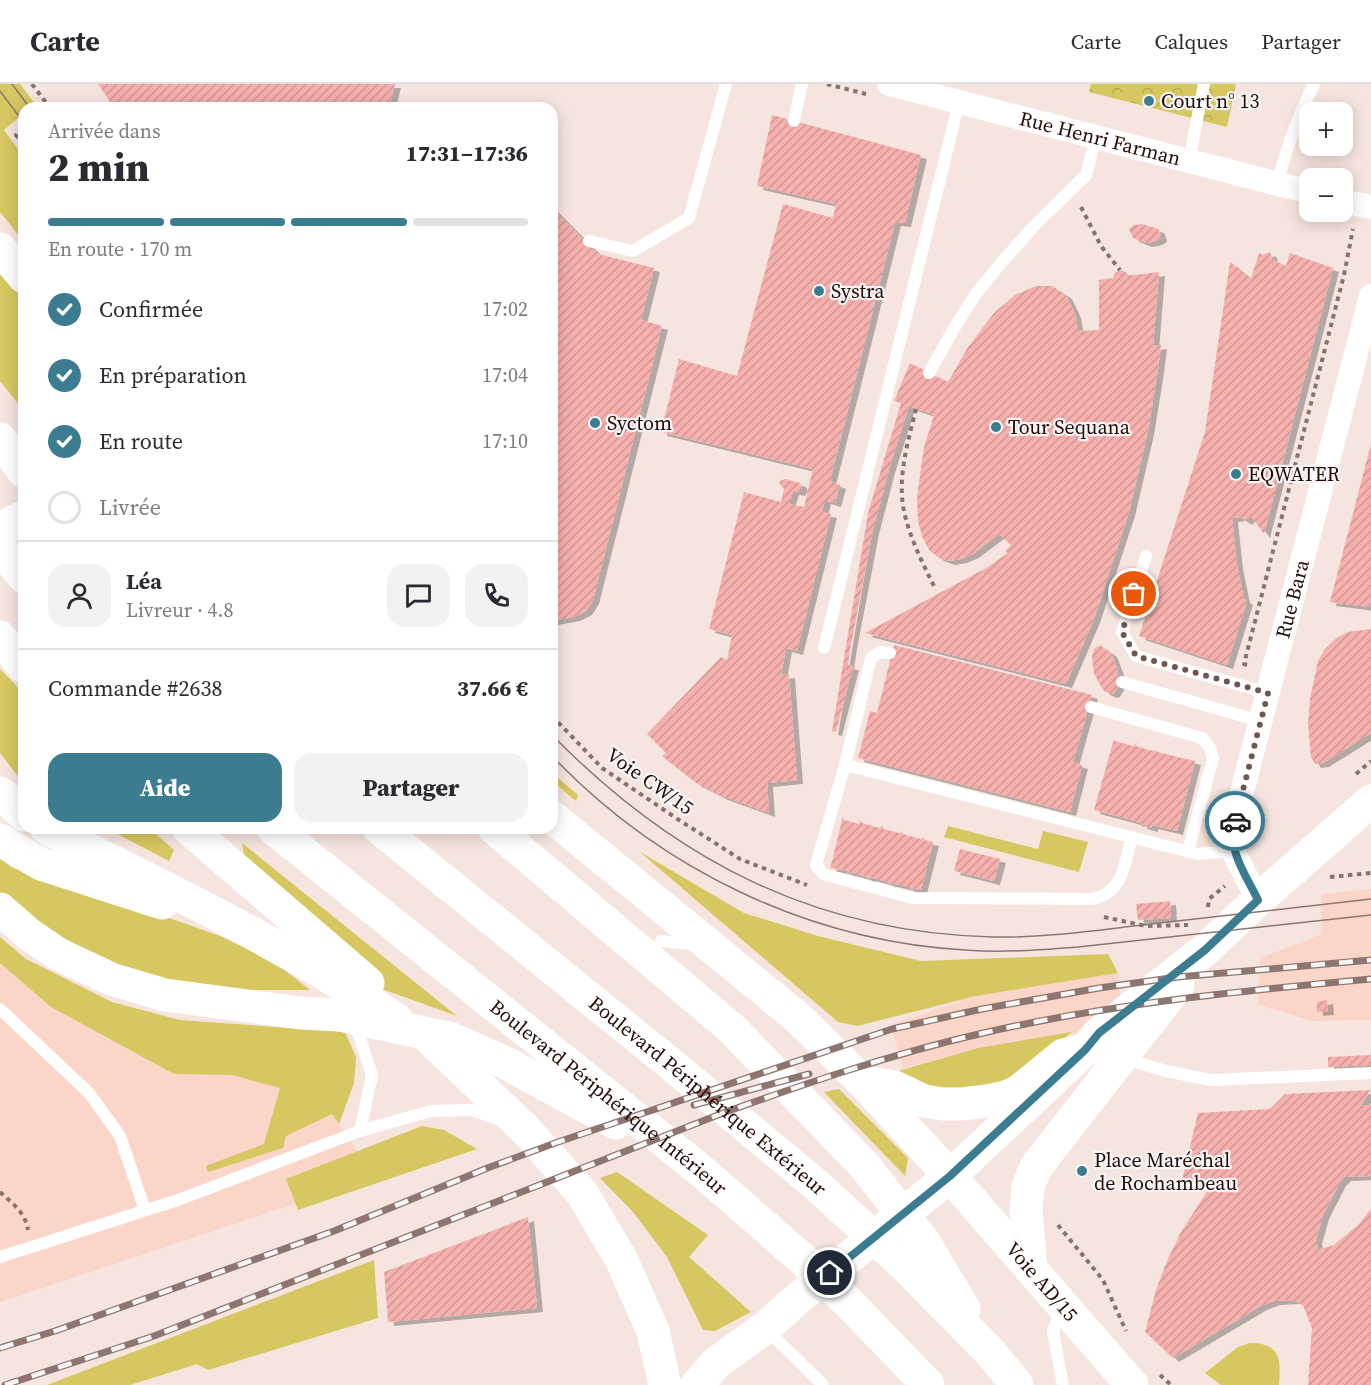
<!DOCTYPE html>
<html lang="fr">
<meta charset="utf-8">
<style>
body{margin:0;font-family:"Source Serif 4",serif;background:#f2f2f3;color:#2b2b33;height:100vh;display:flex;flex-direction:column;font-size:22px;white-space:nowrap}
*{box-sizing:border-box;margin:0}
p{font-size:20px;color:#7c7c81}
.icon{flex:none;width:33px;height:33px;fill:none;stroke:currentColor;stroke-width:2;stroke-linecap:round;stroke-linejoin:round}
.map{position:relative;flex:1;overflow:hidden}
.panel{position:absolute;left:18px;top:18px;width:540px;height:732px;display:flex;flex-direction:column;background:#fff;border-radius:18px;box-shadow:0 3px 15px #0003}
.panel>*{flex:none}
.tools{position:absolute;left:1299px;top:18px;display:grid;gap:12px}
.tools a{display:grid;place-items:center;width:54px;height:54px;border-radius:12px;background:#fff;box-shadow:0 3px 15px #0003;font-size:30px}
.pin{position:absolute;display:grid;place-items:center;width:51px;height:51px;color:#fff;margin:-26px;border:3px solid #fff;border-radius:50%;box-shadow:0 2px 6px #0007}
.courier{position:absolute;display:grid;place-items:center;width:60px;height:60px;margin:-30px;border:4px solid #3c7c90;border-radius:50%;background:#fff;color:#222;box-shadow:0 2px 8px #0007}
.headline em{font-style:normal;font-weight:800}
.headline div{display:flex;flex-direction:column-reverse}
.headline{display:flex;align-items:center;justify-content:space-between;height:102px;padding:0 30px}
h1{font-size:39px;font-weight:800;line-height:45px}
.bar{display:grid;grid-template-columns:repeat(4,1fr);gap:9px 6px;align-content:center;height:72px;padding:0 30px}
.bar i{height:8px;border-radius:4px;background:#e1e1e2}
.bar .active{background:#3c7c90}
.bar p{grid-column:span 4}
.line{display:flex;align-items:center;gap:15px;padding:0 30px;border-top:2px solid #e1e1e2}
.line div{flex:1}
.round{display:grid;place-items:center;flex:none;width:63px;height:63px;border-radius:18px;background:#f2f2f3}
ol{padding:0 30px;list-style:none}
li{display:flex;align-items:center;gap:18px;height:66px}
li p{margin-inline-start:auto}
li .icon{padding:6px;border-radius:50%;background:#3c7c90;color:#fff;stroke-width:4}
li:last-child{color:#7c7c81}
li i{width:33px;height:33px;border:3px solid #e1e1e2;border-radius:50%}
.primary-button{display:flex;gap:12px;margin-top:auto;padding:12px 30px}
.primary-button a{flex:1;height:69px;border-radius:18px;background:#3c7c90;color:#fff;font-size:24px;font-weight:800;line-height:69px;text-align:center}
.primary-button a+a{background:#f2f2f3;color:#2b2b33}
header{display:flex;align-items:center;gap:36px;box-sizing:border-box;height:84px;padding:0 30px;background:#fff;border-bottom:2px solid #e1e1e2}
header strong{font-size:28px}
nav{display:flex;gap:33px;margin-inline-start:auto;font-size:21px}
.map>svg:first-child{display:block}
.built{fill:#fad5c8}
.grass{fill:#d7c760}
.park{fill:url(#park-crowns)}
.building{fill:url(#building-hatch);filter:url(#shadow)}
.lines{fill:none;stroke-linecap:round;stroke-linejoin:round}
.path{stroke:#89726b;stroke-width:4;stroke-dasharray:4.5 4.5;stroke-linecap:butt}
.service{stroke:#fff;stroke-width:12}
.minor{stroke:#fff;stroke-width:24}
.secondary{stroke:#fff;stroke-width:33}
.primary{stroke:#fff;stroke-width:33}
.trunk{stroke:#fff;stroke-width:33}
.tram{stroke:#8d766f;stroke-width:1.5}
.rail-casing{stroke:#8d766f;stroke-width:7}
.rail{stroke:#f6f6f6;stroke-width:4.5;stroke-dasharray:14;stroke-linecap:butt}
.done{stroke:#6f5750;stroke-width:6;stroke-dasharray:0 10.8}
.route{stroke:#3c7c90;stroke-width:8}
.poi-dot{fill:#3c7c90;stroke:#f6f6f6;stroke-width:2}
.labels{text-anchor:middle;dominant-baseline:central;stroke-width:4.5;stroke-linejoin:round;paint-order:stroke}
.poi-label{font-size:20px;fill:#270b03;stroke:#f6f6f6;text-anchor:start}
.street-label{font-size:20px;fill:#270b03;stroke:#f6f6f6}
</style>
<header>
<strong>Carte</strong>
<nav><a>Carte</a><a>Calques</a><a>Partager</a></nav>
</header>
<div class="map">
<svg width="1371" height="1301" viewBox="0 0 1371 1301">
<defs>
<pattern id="park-crowns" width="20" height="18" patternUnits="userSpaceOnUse" patternTransform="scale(1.5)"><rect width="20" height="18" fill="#d7c760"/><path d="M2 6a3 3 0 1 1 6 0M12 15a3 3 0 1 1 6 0" fill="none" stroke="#b9aa52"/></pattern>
<pattern id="building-hatch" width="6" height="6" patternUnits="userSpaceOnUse" patternTransform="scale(1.5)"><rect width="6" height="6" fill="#f5b0ae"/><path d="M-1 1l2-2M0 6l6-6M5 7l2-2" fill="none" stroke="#d29694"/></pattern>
<filter id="shadow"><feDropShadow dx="6" dy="4" stdDeviation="0" flood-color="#0004"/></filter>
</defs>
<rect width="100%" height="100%" fill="#f6e5df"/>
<g class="built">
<polygon points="1371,805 1371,936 1311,937 1258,920 1260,874 1322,850 1321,810"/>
<polygon points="0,879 51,923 174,990 232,991 322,1015 375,1093 0,1218"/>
<polygon points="1118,889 1123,942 979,964 903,984 891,941 976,912"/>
</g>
<g class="grass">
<polygon points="0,0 20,0 36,21 31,24 24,24 24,29 4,46 24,73 24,158 0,128"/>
<polygon points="0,187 24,215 24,327 0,297"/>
<polygon points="0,585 24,610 24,700 0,669"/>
<polygon points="552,689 578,711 576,717 552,697"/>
<polygon points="948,742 1038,765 1043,747 1088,758 1079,788 944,753"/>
<polygon points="106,744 149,744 174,766 169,777"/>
<polygon points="242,759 457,932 382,905 244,771"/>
<polygon points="640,768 744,829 818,852 921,877 1108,870 1118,889 976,912 857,942 838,938"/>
<polygon points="0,774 11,783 41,794 144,825 220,852 276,879 310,906 226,906 147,898 96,877 0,811"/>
<polygon points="0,853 26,875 112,918 180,936 345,948 356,973 354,999 339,1040 332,1030 286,1052 283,1064 208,1088 206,1082 264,1060 280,1004 232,991 174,990 51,923 0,879"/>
<polygon points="1072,948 1039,976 1021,994 954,1012 923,1006 898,987 978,964"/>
<polygon points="839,1005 908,1074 905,1092 824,1008"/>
<polygon points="422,1042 444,1046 477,1065 298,1126 286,1095"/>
<polygon points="617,1088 708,1151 689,1173 751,1228 715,1247 703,1246 667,1173 633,1128 600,1094"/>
<polygon points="374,1176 378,1234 208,1286 197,1280 130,1301 47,1301"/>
<path d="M1250,1259C1281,1259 1281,1276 1279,1301H1221L1205,1289L1238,1263Z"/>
</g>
<polygon class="park" points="1091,0 1236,0 1227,43 1089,8"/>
<g class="building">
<polygon points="98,0 395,0 389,24 114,24"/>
<polygon points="772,31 921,71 905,139 895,138 830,397 840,401 835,419 825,416 822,428 831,430 797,567 786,564 781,591 789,590 797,696 767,699 769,729 722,712 696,699 662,672 666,669 647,650 721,573 727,576 732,551 709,545 744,408 781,418 784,405 780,400 780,397 786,395 800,399 802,403 799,408 793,407 789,420 804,423 813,385 661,348 679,275 737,292 783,120 833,134 836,120 757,102"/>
<polygon points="552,124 598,170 654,184 641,236 662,242 593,516 586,527 574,533 552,537"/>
<polygon points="1142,140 1158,145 1161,152 1160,155 1153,158 1146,159 1133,154 1129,145 1134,141"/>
<polygon points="1269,168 1271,170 1272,175 1286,182 1290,169 1333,184 1264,450 1251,432 1246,437 1240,433 1232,434 1237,481 1244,515 1247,517 1227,581 1139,552 1205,348 1230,178 1251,195 1259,169 1263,171"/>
<polygon points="1120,186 1126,188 1127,192 1159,188 1153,262 1161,261 1158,285 1148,347 1129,428 1094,535 1066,600 865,549 988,483 1008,469 1005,467 1011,461 999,450 973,470 961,475 949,477 938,473 929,466 922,452 918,437 917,413 924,363 934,331 909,322 889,385 873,446 851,561 848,581 853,582 836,648 832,647 868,429 901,319 894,317 910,279 948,298 968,263 994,229 1015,211 1036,202 1052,202 1066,211 1075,230 1078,247 1099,246 1099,196 1113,194 1115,189"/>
<polygon points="1371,360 1371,515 1369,523 1330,518"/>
<polygon points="1371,545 1371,649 1323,679 1315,680 1311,673 1308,640 1310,615 1318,577 1325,565 1338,553 1348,548"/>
<polygon points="894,561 1092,611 1073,678 1082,681 1070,728 858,674 870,627 877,629"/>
<polygon points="1100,561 1111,569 1118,587 1118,602 1114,609 1111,610 1104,607 1094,590 1092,573 1094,565"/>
<polygon points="1114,655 1115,657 1133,662 1138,658 1135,662 1154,667 1156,666 1157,668 1195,677 1177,747 1152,741 1152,744 1141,741 1142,738 1137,739 1135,737 1094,726"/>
<polygon points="843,732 844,736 859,740 860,736 862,739 880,744 881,742 883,742 883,745 900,749 902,747 903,750 921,755 924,753 924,756 933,758 921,806 911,804 909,805 909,803 891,799 889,800 888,798 870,793 869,796 867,793 850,788 848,790 847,787 832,784 830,785"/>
<polygon points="960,765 1000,775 994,797 954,787"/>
<polygon points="1170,817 1171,834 1138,836 1136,820"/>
<polygon points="1327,916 1328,927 1317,928 1317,918"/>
<polygon points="1371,971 1371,981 1328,983 1328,973"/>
<polygon points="1370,1006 1361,1022 1371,1021 1371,1092 1345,1093 1340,1098 1323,1131 1316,1156 1318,1166 1334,1161 1358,1141 1371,1125 1371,1301 1308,1301 1312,1244 1303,1221 1294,1216 1274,1217 1261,1222 1173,1274 1145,1248 1156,1206 1167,1177 1181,1148 1213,1098 1181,1100 1198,1029 1270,1025 1285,1010"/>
<polygon points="528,1133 537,1224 388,1238 384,1188"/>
</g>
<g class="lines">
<g class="path">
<polyline points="32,0 50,24"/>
<polyline points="827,0 866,10"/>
<polyline points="24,45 16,51 24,61"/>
<polyline points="1081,123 1101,162 1120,186"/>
<path d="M916,325C908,357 897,394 904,427C910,455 923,480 936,506"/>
<polyline points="1247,581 1244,580 1344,191 1353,145"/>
<polyline points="552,632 602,684 679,736 740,775 807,801"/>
<polyline points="1356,690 1371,677"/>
<polyline points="1330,793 1371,789"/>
<polyline points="1208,823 1209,815 1225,802"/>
<polyline points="1104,833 1146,842 1188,841"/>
<path d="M0,1108C13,1120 25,1128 28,1146"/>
<polyline points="1058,1141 1103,1196 1126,1247"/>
<polyline points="1160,1291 1171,1301"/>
</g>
<g class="service">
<polyline points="794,37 802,0"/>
<polyline points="1189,77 1204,0"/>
<path d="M1277,100C1286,65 1298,32 1314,0"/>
<polyline points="589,157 633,167 689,134 726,0"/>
<polyline points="929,289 953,246 975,211 1002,178 1035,141 1086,91 1096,54"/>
<polyline points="1146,472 1122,548 1136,572 1268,609"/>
<polyline points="824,564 959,18"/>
<path d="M890,569L880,568L871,574L845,681L816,781L823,790L912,814L1092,815C1124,809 1124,780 1132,753"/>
<polyline points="1122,598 1261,637"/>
<polyline points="1091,623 1202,654 1210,664 1213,674 1188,767"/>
<polyline points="845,681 1198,770 1233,767"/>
<polyline points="661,857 694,860"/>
<polyline points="0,925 89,1009 120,1052 145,1126"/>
<polyline points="355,939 372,991 360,1047"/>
<polyline points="1125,975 1166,987 1211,996 1371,989"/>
<polyline points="0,1173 178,1116 360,1047 431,1027 471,1026 501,1036"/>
<polyline points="1062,1224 1053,1247 1063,1301"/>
<polyline points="766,1245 823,1301"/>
</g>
<g class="minor">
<path id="s1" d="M889,0L1310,108"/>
<polyline points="1342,117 1371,123"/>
<path id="s2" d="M1258,816L1233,767L1231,750L1371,212"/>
</g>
<g class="secondary">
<path id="s3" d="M950,1092L1132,1301"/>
<polyline points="1031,1185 1026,1125 1028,1103 1036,1083 1178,901"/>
<polyline points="697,1301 716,1279 765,1244 796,1216 950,1092 1085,966 1099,949 1205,866 1258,816 1371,717"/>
</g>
<polyline class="primary" points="524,1044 582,1109 621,1175 653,1247 665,1301"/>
<g class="trunk">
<polyline points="0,165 24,193"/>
<polyline points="0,355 24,388"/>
<polyline points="0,450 12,438 24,433"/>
<polyline points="0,464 24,493"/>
<polyline points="0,553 24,583"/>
<polyline points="0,709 24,731"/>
<polyline points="552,733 797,933 863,998 950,1092"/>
<path d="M46,744C165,804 286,861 397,936"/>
<polyline points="188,744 368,899"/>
<path id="s4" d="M273,744L699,1085L800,1173L849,1219L928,1301"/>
<path id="s5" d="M379,744L667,977L814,1099L902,1179L990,1268L1017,1301"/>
<polyline points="494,744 731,944 864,1081 924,1158 964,1225"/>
<polyline points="0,756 41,780 162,819"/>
<polyline points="0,825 30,851 58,870 111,895 165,911 301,929 341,931 452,955 506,979 616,1039"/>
<polyline points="431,956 524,1044"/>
<polyline points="864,998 895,1003 924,1017 943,1020 962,1020 987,1017 1006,1013 1019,1007 1063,971 1085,966"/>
</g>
<g class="tram">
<polyline points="12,0 30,24"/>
<polyline points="0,7 24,39"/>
<path d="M552,651C675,776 815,849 993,853C1045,854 1098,846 1151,840C1224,832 1298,823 1371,815"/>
<path d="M552,672C660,785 808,857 965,866C1002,869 1040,866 1078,863L1371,831"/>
</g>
<defs>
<g id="rail">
<polyline points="694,1021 809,990"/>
<polyline points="0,1264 55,1247 334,1147 490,1083 558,1058 892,945 982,925 1099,904 1178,893 1371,876"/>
<path d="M5,1301L154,1252L723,1029C807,999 892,970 979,950C1107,920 1240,907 1371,895"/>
</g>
</defs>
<use href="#rail" class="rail-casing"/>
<use href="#rail" class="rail"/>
</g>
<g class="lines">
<polyline class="done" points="1134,510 1122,548 1136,572 1268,609 1235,737"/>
<path class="route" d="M830,1189L950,1092L1085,966L1099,949L1205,866L1258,816C1245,789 1227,767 1235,737"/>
</g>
<g class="poi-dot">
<circle cx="1149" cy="17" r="6"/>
<circle cx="819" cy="207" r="6"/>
<circle cx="595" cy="339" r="6"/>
<circle cx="996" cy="343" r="6"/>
<circle cx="1236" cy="390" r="6"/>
<circle cx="1082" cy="1087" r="6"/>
</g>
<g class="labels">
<g class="poi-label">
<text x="1161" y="17">Court n° 13</text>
<text x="831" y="207">Systra</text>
<text x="607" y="339">Syctom</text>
<text x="1008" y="343">Tour Sequana</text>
<text x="1248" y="390">EQWATER</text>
<text x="1094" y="1076">Place Maréchal<tspan x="1094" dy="23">de Rochambeau</tspan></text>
</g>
<g class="street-label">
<text stroke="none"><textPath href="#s1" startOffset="218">Rue Henri Farman</textPath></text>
<text stroke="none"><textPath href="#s2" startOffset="315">Rue Bara</textPath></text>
<text transform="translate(650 697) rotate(35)">Voie CW/15</text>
<text stroke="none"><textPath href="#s5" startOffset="424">Boulevard Périphérique Extérieur</textPath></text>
<text stroke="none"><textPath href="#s4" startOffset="430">Boulevard Périphérique Intérieur</textPath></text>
<text stroke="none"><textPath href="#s3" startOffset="140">Voie AD/15</textPath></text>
</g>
</g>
</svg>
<div class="tools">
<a>+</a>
<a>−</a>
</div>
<div class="pin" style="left:1134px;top:510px;background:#ea580c"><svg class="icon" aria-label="bag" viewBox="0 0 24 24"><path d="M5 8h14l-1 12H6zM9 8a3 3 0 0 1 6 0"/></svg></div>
<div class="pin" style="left:830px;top:1189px;background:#1f2937"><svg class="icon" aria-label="home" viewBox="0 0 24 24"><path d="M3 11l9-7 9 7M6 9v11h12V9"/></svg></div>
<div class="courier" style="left:1235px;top:737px"><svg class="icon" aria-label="car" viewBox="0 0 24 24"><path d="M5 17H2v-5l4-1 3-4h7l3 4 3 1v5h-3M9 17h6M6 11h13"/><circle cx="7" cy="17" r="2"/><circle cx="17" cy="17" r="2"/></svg></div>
<section class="panel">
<div class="headline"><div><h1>2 min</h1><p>Arrivée dans</p></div><em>17:31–17:36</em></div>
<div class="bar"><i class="active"></i><i class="active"></i><i class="active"></i><i></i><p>En route · 170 m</p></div>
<ol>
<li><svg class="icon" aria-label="check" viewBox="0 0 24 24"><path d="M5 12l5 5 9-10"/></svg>Confirmée<p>17:02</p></li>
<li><svg class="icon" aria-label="check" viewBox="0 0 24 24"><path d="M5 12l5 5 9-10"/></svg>En préparation<p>17:04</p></li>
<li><svg class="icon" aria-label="check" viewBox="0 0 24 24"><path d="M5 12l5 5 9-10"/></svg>En route<p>17:10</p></li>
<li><i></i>Livrée</li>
</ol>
<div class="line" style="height:108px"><a class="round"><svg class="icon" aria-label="person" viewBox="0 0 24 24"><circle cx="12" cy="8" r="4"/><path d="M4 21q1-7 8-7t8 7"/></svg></a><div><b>Léa</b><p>Livreur · 4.8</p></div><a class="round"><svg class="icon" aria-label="chat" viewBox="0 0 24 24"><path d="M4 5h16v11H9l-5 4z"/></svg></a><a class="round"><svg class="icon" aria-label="phone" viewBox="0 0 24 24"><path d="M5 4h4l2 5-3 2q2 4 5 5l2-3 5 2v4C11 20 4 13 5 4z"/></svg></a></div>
<div class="line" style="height:78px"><div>Commande #2638</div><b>37.66 €</b></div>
<div class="primary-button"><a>Aide</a><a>Partager</a></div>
</section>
</div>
